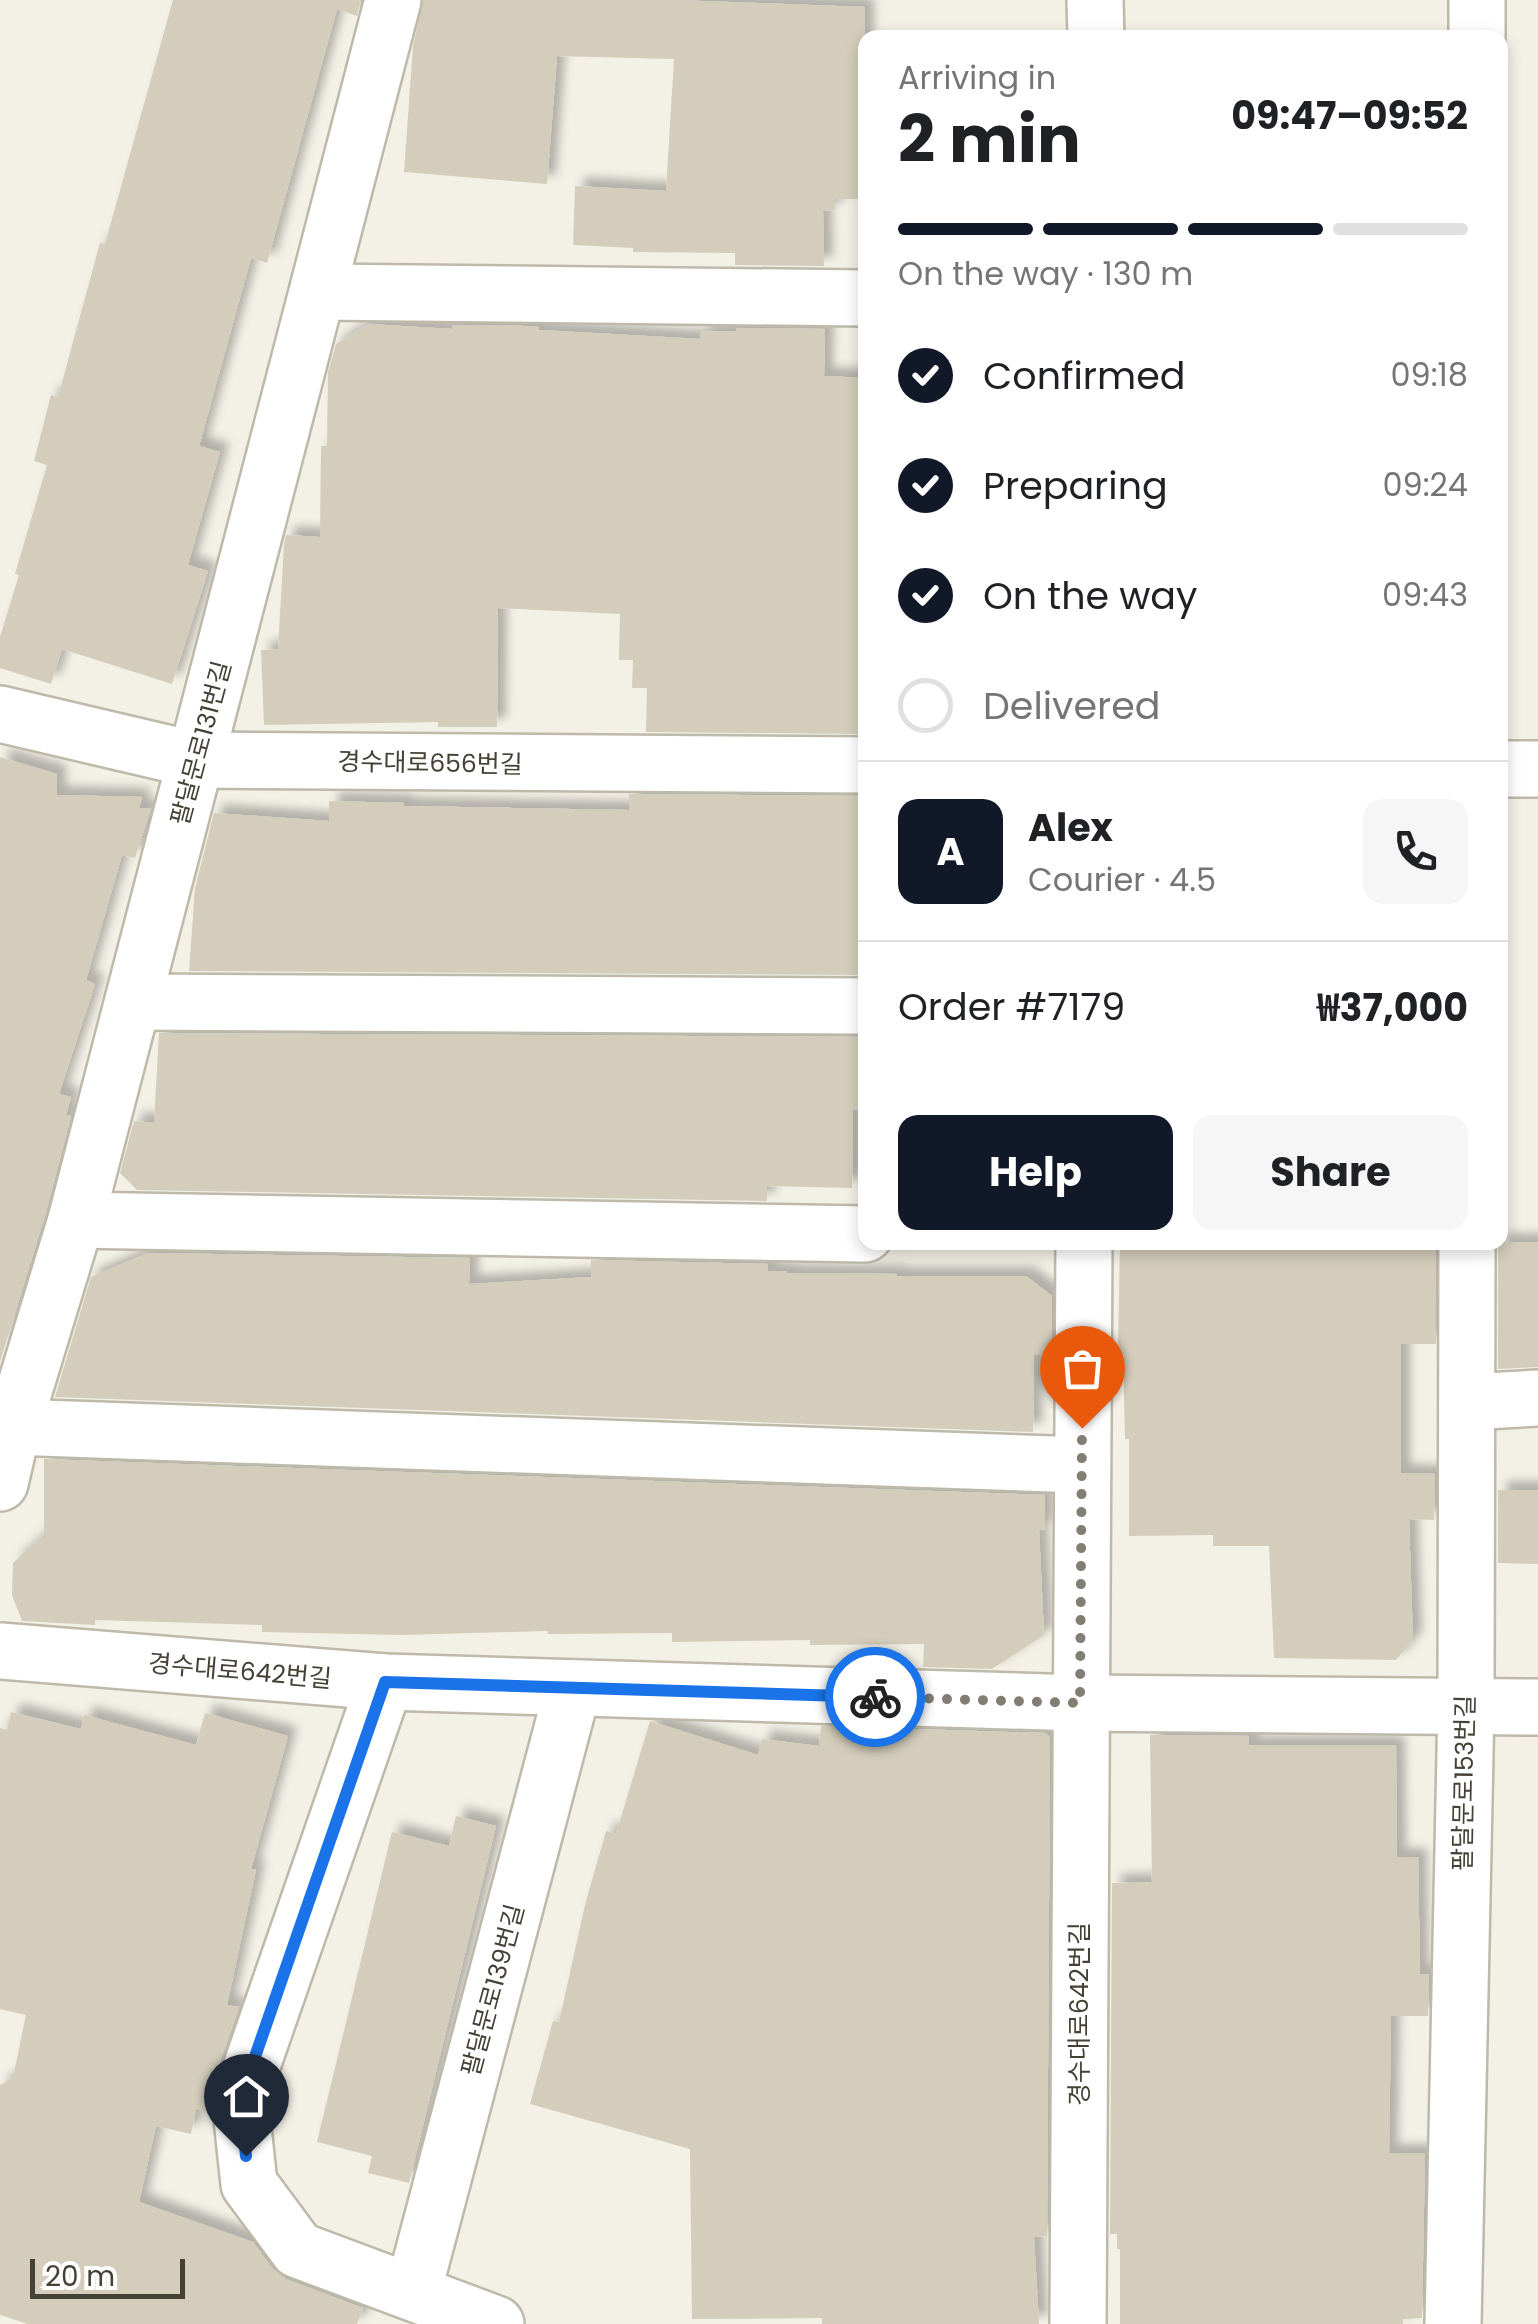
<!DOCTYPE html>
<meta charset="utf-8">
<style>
body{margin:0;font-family:Poppins,"Noto Sans KR",sans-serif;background:#f6f6f6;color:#202124;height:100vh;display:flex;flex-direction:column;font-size:38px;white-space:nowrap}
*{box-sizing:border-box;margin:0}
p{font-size:32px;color:#757577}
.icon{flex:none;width:55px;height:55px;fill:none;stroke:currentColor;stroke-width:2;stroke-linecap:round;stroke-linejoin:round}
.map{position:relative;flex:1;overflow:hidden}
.drawer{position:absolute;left:858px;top:30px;width:650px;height:1220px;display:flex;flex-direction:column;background:#fff;border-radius:20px;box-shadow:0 5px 15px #0003}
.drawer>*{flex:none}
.scale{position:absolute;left:30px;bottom:25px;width:155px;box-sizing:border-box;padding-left:10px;border:5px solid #454135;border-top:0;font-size:28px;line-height:35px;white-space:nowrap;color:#454135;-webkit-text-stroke:8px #fff;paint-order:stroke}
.pin{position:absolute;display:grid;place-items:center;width:85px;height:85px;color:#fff;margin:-102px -42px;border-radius:50% 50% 50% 0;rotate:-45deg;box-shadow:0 0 10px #0007}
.pin .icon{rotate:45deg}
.courier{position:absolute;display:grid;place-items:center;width:100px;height:100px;margin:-50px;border:8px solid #1a73e8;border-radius:50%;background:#fff;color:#222;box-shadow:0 2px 12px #0007}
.summary em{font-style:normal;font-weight:700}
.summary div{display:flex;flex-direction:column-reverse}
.summary{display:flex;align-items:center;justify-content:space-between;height:170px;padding:0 40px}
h1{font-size:65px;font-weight:700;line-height:75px}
.bar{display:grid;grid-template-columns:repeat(4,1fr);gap:15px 10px;align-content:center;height:120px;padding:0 40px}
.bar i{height:12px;border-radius:8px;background:#e0e0e0}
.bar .current{background:#111827}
.bar p{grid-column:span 4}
.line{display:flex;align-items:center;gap:25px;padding:0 40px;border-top:2px solid #e0e0e0}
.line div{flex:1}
.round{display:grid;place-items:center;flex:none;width:105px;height:105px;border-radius:20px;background:#f6f6f6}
ol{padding:0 40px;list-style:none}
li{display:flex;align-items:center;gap:30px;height:110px}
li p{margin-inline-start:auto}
li .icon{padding:10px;border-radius:50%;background:#111827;color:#fff;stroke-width:4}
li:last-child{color:#757577}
li i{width:55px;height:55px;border:5px solid #e0e0e0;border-radius:50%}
.button{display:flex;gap:20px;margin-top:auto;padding:20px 40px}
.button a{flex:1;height:115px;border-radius:20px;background:#111827;color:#fff;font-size:40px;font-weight:700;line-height:115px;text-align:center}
.button a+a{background:#f6f6f6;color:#202124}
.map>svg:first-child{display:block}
.building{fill:#d4cdbb;filter:url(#shadow)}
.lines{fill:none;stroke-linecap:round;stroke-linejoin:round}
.minor-casing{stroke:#beb9a9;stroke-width:60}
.minor{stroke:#fff;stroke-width:55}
.done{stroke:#827e73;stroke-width:10;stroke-dasharray:0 18}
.route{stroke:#1a73e8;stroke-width:12}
.labels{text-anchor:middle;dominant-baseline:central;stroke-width:9;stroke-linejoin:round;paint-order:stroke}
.street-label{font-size:25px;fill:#454135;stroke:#fff}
</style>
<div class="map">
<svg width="1538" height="2324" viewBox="0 0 1538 2324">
<defs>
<filter id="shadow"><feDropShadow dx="9" dy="-9" stdDeviation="5" flood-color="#0004"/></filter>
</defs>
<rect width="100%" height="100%" fill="#f3f0e6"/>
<g class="building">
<polygon points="173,0 361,0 357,16 337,9 338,5 267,263 251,258 199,446 220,452 188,565 208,571 172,684 62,649 51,684 0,668 0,637 19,575 15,574 47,465 34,461 51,395 58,397 100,243 105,244"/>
<polygon points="423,0 673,0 865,7 865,199 835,199 835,210 823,211 824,266 735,265 735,253 633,252 633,248 573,245 575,186 666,191 674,59 557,56 547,184 404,172 413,46"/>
<polygon points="369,324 452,329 452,325 507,325 539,327 539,330 701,339 700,332 736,331 736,328 825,329 824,376 865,378 865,734 646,732 647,688 632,688 633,660 619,660 620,614 498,608 497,727 438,727 438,722 264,725 261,650 278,649 284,544 286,535 320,537 321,446 327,446 328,372 336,344"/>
<polygon points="0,757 57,774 57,795 142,797 139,808 151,808 135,858 122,855 86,980 95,984 59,1094 71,1097 66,1115 71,1116 46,1212 0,1362"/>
<polygon points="629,794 865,796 865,975 189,971 195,888 214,813 329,821 329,801 404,803 404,806 629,810"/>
<polygon points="159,1033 865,1037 865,1110 853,1109 852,1188 767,1186 767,1201 137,1190 120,1173 134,1121 154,1123"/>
<polygon points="1120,1242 1436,1242 1436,1344 1401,1344 1401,1473 1435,1474 1434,1520 1409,1519 1413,1640 1396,1660 1274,1658 1269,1546 1213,1546 1213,1535 1129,1536 1129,1439 1125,1439 1123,1355 1115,1355 1115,1344 1118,1346"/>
<polygon points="1498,1242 1538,1242 1538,1367 1498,1369"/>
<polygon points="148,1253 470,1258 469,1284 591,1277 591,1260 768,1264 768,1271 787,1271 787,1273 897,1274 897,1276 1026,1276 1052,1296 1052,1355 1034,1355 1033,1432 55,1397 91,1277"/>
<polygon points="44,1459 1045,1495 1045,1530 1039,1530 1044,1635 992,1669 923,1667 924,1644 810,1645 810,1640 672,1642 672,1633 548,1634 547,1631 403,1635 262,1632 262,1625 95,1620 95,1625 22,1621 12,1595 13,1563 44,1534"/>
<polygon points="1498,1490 1538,1490 1538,1564 1498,1563"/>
<polygon points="11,1712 81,1729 84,1715 196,1745 205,1713 288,1736 251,1869 256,1870 227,2005 239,2007 210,2090 210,2112 196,2109 191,2134 156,2126 139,2202 253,2242 273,2269 286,2279 363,2308 357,2324 28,2324 0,2315 0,2085 13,2077 26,2015 0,2009 0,1728 7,1730"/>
<polygon points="650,1721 758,1755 762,1739 819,1746 821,1726 1045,1733 1050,1737 1047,2236 1034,2237 1039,2324 822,2324 822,2318 692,2319 690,2149 530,2104 553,2021 559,2022 585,1905 606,1831 616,1834"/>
<polygon points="1150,1735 1249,1736 1249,1745 1396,1745 1397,1857 1418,1857 1420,1974 1429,1974 1428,2016 1391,2016 1389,2153 1425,2153 1422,2318 1403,2319 1403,2324 1120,2324 1120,2249 1117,2249 1117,2234 1110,2234 1112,1883 1152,1882"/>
<polygon points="456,1816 496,1826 409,2183 368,2173 372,2156 317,2142 392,1832 449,1846"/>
</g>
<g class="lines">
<defs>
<g id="minor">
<polyline points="1095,0 1096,38"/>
<polyline points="1477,38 1477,0"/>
<polyline points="318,292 865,298"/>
<polyline points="0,714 196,760 865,765"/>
<polyline points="1500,769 1538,769"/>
<polyline points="133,1002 865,1006"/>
<polyline points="76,1220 865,1234"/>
<polyline points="1467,1402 1538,1398"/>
<polyline points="13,1427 1082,1465"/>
<polyline points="0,1483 13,1427 76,1220 393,0"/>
<polyline points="0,1651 385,1682 1080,1703 1538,1707"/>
<polyline points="385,1682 240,2100 249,2184 298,2250 496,2324"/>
<polyline points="413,2292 573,1688"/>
<polyline points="1078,2324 1084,1242"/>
<polyline points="1453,2324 1466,1706 1467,1242"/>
</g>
</defs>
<use href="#minor" class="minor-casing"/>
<use href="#minor" class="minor"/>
</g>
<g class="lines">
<polyline class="done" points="875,1697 1080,1703 1082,1428"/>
<polyline class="route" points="246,2156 240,2100 385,1682 875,1697"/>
</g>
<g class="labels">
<g class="street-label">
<text transform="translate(201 743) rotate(-75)">팔달문로131번길</text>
<text transform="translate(430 763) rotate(1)">경수대로656번길</text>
<text transform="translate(240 1671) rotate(5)">경수대로642번길</text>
<text transform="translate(1464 1783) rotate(-89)">팔달문로153번길</text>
<text transform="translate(493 1990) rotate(-75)">팔달문로139번길</text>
<text transform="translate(1079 2014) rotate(-90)">경수대로642번길</text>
</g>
</g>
</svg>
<div class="scale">20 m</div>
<div class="pin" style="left:1082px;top:1428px;background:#ea580c"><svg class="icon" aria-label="bag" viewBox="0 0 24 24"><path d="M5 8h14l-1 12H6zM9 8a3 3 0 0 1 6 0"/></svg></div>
<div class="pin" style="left:246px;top:2156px;background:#1f2937"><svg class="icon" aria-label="home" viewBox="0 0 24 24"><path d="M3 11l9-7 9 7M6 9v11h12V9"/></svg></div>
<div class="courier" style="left:875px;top:1697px"><svg class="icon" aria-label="bike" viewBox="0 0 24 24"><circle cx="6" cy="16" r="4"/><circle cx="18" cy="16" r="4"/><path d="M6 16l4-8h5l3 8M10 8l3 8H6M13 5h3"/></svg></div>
<section class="drawer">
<div class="summary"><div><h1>2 min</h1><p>Arriving in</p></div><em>09:47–09:52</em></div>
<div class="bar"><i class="current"></i><i class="current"></i><i class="current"></i><i></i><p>On the way · 130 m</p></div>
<ol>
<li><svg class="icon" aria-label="check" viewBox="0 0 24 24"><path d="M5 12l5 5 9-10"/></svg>Confirmed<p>09:18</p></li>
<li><svg class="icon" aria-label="check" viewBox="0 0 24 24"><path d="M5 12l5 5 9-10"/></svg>Preparing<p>09:24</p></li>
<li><svg class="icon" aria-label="check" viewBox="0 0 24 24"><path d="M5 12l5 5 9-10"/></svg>On the way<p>09:43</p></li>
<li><i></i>Delivered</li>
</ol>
<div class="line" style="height:180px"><b class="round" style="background:#111827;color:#fff">A</b><div><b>Alex</b><p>Courier · 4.5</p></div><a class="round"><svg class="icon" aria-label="phone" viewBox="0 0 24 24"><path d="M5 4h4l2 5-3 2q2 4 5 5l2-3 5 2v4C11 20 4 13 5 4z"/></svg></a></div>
<div class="line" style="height:130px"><div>Order #7179</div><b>₩37,000</b></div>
<div class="button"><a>Help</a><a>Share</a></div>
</section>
</div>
